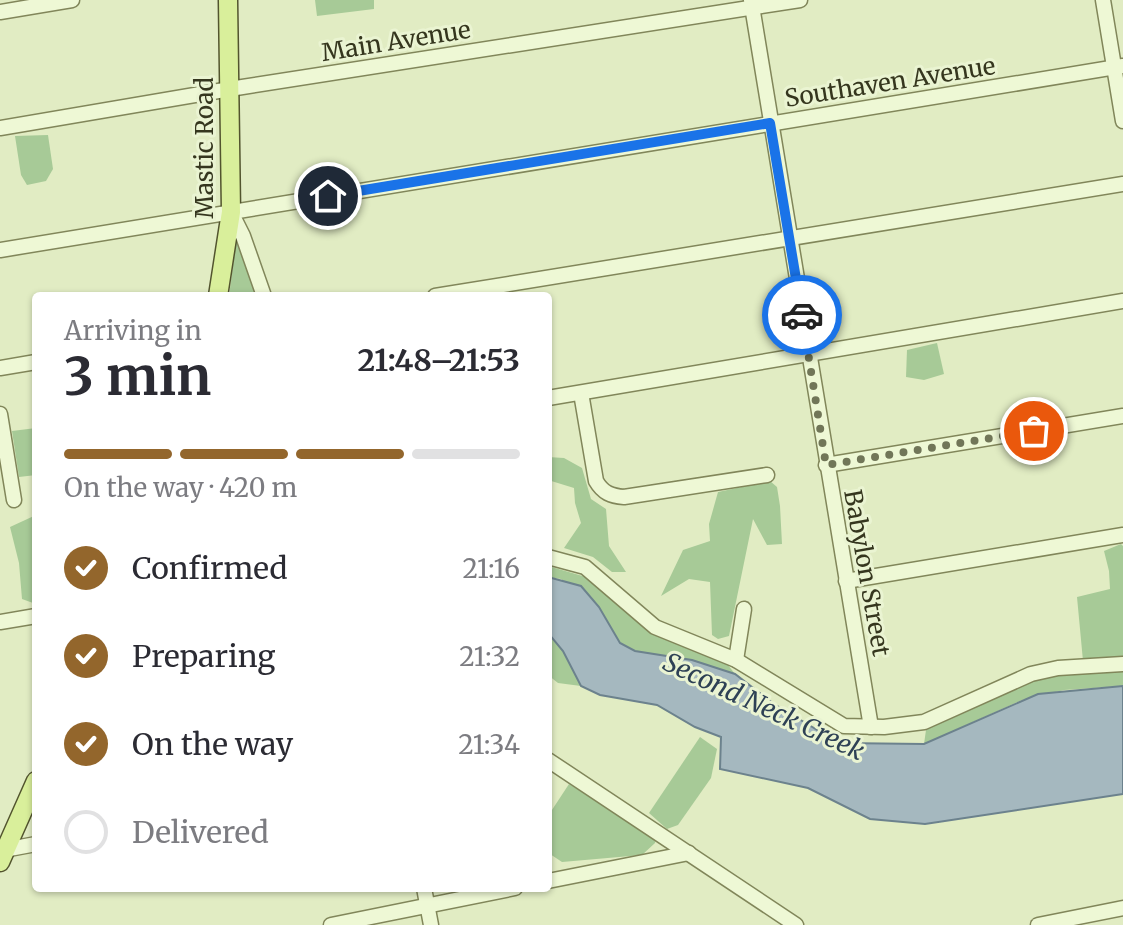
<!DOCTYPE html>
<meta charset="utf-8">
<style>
body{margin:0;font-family:Merriweather,serif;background:#f7f7f7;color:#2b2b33;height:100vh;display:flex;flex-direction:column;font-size:30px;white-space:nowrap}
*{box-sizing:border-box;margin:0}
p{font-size:26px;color:#7c7c81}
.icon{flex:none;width:44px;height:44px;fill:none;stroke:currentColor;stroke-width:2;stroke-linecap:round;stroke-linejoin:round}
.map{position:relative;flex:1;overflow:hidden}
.sheet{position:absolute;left:32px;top:292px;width:520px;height:600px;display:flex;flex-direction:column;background:#fff;border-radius:8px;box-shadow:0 2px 6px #0004}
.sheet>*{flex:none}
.pin{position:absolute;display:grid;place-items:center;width:68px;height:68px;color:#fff;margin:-34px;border:4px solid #fff;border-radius:50%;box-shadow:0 2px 8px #0007}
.courier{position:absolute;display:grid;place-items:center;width:80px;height:80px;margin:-40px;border:6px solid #1a73e8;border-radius:50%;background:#fff;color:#222;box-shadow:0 2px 10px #0007}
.overview em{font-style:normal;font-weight:700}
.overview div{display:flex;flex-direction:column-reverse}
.overview{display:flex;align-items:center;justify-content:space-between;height:136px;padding:0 32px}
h1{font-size:52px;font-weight:700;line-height:60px}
.bar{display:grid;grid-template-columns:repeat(4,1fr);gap:12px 8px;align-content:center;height:96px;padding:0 32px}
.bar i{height:10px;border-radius:6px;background:#e1e1e2}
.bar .active{background:#93662c}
.bar p{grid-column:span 4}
ol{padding:0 32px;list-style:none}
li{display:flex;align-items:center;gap:24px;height:88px}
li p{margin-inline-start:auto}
li .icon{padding:8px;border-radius:50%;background:#93662c;color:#fff;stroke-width:4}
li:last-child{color:#7c7c81}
li i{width:44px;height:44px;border:4px solid #e1e1e2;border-radius:50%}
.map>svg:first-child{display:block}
.green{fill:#a7ca97}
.water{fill:#a5b8bf;stroke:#6c828d;stroke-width:2}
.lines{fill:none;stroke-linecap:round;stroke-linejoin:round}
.minor-casing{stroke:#81865a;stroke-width:17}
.major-casing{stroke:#52542e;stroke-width:21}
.minor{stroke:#eef8d5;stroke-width:14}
.major{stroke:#d9ef9b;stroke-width:18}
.done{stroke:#717658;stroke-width:8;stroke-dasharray:0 14.4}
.route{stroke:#1a73e8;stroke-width:10}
.labels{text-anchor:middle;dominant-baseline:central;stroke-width:6;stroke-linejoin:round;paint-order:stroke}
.street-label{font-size:24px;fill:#35361e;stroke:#eaf4d2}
.water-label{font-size:26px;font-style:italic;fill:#2e4155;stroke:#eaf4d2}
</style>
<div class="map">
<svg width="1123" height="925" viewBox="0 0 1123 925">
<rect width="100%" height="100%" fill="#e1ecc3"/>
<g class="green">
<polygon points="315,0 374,0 374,9 317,16"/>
<polygon points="48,135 53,169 46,181 27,185 21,175 15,136"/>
<polygon points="243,241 260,296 229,296 236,242"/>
<polygon points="937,343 944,374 924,380 906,377 907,350"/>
<polygon points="36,428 36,475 19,477 12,431"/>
<polygon points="548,457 564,458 582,468 591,499 606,509 609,546 626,572 612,572 593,557 564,548 581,523 575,503 574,488 548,480"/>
<polygon points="770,481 777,487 780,506 782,544 767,545 753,519 729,636 718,639 712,635 710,582 689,579 661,596 683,550 710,541 709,524 718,492"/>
<polygon points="36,515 36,601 33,603 22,599 19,563 10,527"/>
<polygon points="1121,544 1123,546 1123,658 1083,661 1077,597 1110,589 1109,571 1104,551"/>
<polygon points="548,566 586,577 650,631 728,665 735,674 692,660 635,651 620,643 599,607 561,579 548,577"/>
<polygon points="548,634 563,651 581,686 558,683 548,675"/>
<polygon points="1123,671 1123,686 1064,690 1022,700 924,744 926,730 1015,686 1057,675"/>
<polygon points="700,737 717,749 711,778 678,825 667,829 649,813"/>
<polygon points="569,784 656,837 655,843 642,855 562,862 550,854 548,816"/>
</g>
<polygon class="water" points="548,577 581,586 599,607 620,643 635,651 692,660 735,674 774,704 839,743 924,744 1038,694 1123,686 1123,794 925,824 870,819 808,788 720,769 721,737 695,727 657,705 600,695 581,686 563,651 548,633"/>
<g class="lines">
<defs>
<g id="minor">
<polyline points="751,0 871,727"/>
<polyline points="1103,0 1123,121"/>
<polyline points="0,12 72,0"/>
<polyline points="0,128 236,88 800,0"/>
<polyline points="231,212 243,236 264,296"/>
<polyline points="0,250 1123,66"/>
<polyline points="435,296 1123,184"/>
<polyline points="0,368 36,362"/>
<path d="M581,393L596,481C603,493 611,496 624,497L767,475"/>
<polyline points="548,398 1123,301"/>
<polyline points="0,414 14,500"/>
<polyline points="826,465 1123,416"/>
<polyline points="548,557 585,567 655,627 736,660 844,726 884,727 924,722 1031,674 1058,668 1123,664"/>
<polyline points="846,581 1123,535"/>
<polyline points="0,622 36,616"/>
<polyline points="736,660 744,609"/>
<polyline points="548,760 796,925"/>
<polyline points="4,850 36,844"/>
<polyline points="548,881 689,853"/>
<polyline points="424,888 431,925"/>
<polyline points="331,925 515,888"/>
<polyline points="1038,925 1123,908"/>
</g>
<g id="major">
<polyline points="218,296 231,212 228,0"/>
<polyline points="0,862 36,781"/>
</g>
</defs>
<use href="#minor" class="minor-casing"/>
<use href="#major" class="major-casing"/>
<use href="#minor" class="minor"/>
<use href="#major" class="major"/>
</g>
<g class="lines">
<polyline class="done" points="802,315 826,465 1034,431"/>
<polyline class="route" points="328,196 770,123 802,315"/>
</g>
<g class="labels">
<g class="street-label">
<text transform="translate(396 41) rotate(-9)">Main Avenue</text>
<text transform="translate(890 82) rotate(-9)">Southaven Avenue</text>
<text transform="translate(204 148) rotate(-90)">Mastic Road</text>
<text transform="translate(867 573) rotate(80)">Babylon Street</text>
</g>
<g class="water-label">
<text transform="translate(764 706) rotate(25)">Second Neck Creek</text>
</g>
</g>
</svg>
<div class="pin" style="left:1034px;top:431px;background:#ea580c"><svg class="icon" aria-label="bag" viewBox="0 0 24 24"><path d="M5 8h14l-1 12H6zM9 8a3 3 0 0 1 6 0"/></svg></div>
<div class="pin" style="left:328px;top:196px;background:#1f2937"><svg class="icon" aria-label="home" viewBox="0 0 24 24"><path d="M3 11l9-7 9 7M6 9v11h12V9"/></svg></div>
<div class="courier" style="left:802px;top:315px"><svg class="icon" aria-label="car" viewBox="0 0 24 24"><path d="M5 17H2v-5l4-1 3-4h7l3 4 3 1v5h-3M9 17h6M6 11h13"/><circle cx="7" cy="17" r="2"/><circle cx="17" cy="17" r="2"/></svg></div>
<section class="sheet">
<div class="overview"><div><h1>3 min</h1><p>Arriving in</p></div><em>21:48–21:53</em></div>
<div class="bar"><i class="active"></i><i class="active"></i><i class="active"></i><i></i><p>On the way · 420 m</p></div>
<ol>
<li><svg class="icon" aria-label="check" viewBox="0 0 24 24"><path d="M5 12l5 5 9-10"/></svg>Confirmed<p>21:16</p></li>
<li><svg class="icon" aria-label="check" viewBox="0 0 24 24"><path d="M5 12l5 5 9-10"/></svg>Preparing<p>21:32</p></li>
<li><svg class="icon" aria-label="check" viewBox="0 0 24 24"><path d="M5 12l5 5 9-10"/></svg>On the way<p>21:34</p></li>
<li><i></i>Delivered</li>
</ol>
</section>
</div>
